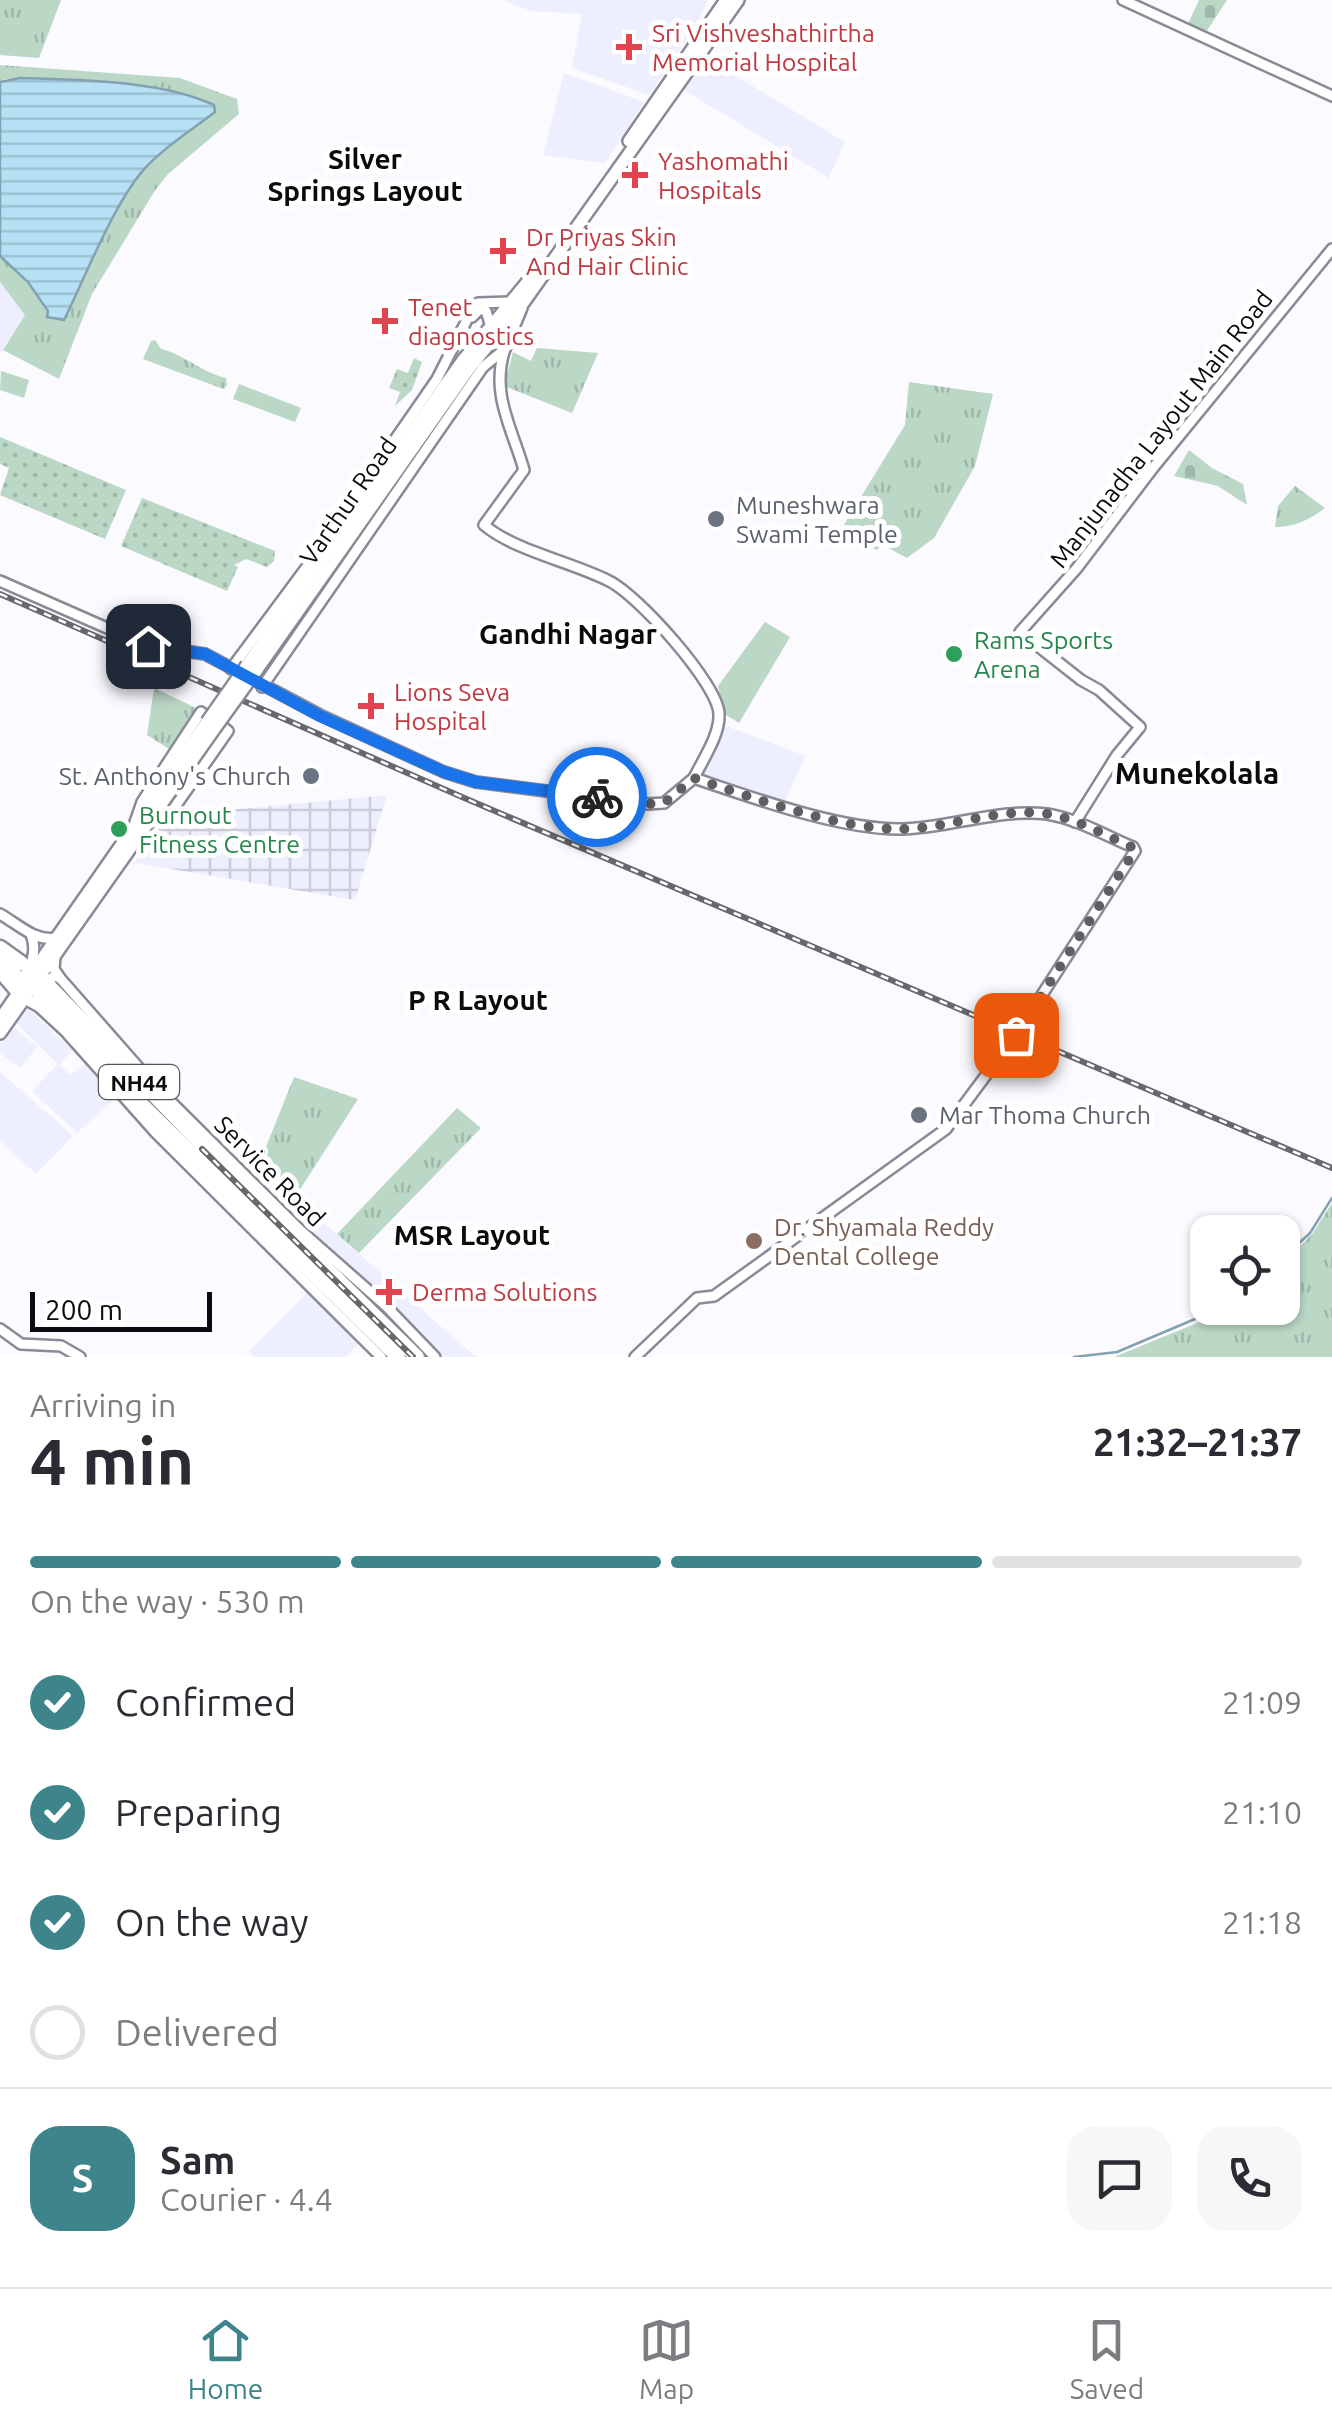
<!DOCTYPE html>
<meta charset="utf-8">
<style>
body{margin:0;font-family:Ubuntu,sans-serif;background:#f7f7f7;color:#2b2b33;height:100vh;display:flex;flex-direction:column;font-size:38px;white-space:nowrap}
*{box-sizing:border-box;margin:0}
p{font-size:32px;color:#7c7c81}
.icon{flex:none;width:55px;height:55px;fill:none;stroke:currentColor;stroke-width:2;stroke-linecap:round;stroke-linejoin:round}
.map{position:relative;height:1357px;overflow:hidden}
.sheet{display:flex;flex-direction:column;background:#fff;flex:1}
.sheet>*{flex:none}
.tools{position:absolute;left:1190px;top:1215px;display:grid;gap:20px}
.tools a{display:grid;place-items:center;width:110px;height:110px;border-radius:20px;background:#fff;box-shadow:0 2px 8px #0004;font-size:50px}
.scale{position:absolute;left:30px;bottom:25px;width:182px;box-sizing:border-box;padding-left:10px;border:5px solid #0b0b0f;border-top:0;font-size:28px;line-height:35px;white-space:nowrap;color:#0b0b0f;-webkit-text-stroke:8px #fff;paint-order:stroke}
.pin{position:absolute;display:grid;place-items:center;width:85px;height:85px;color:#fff;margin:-42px;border-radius:20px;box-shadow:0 5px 15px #0006}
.courier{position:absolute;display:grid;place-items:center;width:100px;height:100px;margin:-50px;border:8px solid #1a73e8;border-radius:50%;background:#fff;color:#222;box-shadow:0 2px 12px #0007}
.head em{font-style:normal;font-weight:700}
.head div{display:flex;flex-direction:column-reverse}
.head{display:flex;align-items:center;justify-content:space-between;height:170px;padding:0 30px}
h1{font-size:65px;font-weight:700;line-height:75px}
.bar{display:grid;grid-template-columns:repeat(4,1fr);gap:15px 10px;align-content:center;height:120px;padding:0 30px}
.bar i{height:12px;border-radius:8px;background:#e1e1e2}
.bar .active{background:#3e858b}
.bar p{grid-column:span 4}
.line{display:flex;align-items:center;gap:25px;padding:0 30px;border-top:2px solid #e1e1e2}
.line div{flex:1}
.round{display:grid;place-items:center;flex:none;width:105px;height:105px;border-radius:30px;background:#f7f7f7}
ol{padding:0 30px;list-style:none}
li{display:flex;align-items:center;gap:30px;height:110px}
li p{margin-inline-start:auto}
li .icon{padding:10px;border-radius:50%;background:#3e858b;color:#fff;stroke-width:4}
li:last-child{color:#7c7c81}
li i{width:55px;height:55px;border:5px solid #e1e1e2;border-radius:50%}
.dock{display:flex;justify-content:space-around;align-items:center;height:140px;border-top:2px solid #e1e1e2;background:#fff;font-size:28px;color:#7c7c81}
.dock a{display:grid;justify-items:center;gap:5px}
.dock .active{color:#3e858b}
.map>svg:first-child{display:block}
.built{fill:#edeffe}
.industrial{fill:url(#industrial-grid)}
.grass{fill:url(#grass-tufts)}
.cemetery{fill:url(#cemetery-stones)}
.garden{fill:url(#garden-dots)}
.pitch{fill:#bbd7c5}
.water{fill:url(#water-rules);stroke:#83a1b0;stroke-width:2.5}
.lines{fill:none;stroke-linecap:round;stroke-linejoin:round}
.stream{stroke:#83a1b0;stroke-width:2.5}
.minor-casing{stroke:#898a95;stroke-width:14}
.major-casing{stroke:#898a95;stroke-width:16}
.highway-casing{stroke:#898a95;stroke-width:19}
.minor{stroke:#fff;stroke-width:9}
.major{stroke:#fff;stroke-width:11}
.highway{stroke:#fff;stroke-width:14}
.rail-casing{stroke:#68686c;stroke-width:6}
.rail{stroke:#fff;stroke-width:2.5;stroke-dasharray:8;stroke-linecap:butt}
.major-bridge-casing{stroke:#898a95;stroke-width:16;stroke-linecap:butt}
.major-bridge{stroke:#fff;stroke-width:11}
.done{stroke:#5f5f63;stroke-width:10;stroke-dasharray:0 18}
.route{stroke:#1a73e8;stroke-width:12}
.health-dot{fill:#e0444e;stroke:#fff;stroke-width:4}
.worship-dot{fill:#6b7280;stroke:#fff;stroke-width:4}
.leisure-dot{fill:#2e9e5b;stroke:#fff;stroke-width:4}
.education-dot{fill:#8d6e63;stroke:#fff;stroke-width:4}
.labels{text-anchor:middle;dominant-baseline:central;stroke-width:10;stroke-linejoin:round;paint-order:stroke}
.shield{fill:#fff;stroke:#545457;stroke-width:2.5}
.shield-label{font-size:22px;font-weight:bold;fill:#0b0b0f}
.health-label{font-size:25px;fill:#be3a42;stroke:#fff;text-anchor:start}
.street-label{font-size:25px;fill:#0b0b0f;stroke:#fff}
.worship-label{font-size:25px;fill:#5b616d;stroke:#fff;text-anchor:start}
.leisure-label{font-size:25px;fill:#27864d;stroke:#fff;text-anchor:start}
.education-label{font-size:25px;fill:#785e54;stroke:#fff;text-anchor:start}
.neighbourhood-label{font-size:28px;font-weight:bold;fill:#0b0b0f;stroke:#fff}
.quarter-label{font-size:30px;font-weight:bold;fill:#0b0b0f;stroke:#fff}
</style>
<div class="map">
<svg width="1332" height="1357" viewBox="0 0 1332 1357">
<defs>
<pattern id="industrial-grid" width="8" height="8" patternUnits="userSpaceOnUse" patternTransform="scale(2.5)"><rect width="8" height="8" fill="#edeffe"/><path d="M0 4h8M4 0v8" fill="none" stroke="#caccd8"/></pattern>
<pattern id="grass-tufts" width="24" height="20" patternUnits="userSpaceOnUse" patternTransform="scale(2.5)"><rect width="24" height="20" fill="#bbd7c5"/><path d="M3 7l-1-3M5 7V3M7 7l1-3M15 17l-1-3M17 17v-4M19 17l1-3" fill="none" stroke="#9fb7a8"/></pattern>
<pattern id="cemetery-stones" width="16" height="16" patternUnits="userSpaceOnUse" patternTransform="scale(2.5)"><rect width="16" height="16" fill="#bbd7c5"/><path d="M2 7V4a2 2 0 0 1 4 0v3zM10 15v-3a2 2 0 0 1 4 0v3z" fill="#9fb7a8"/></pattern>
<pattern id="garden-dots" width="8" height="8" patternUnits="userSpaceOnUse" patternTransform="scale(2.5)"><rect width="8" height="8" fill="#bbd7c5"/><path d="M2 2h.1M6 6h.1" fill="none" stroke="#9fb7a8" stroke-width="1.8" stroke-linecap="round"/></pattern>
<pattern id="water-rules" width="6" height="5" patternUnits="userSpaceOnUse" patternTransform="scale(2.5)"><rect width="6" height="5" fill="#b6e1f5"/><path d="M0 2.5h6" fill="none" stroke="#9bc0d1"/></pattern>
</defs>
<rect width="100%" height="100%" fill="#fafaff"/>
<g class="built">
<polygon points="502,0 708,0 696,26 649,95 572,68 582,14 531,11"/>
<polygon points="706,58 845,142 829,178 684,90"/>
<polygon points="564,73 644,102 605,163 543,155"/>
<polygon points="0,283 8,289 25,315 0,353"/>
<polygon points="726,726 806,756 785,801 699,776"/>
<polygon points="149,843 183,848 171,869 134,863"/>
<polygon points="28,1009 72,1050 59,1065 71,1075 85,1064 115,1098 77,1133 32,1091 58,1064 16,1023"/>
<polygon points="14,1027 37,1047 20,1068 0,1053 0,1045"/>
<polygon points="0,1072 73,1136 36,1174 0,1140"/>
<polygon points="296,1198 463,1346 477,1357 445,1357 288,1208"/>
<polygon points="309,1291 359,1343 345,1357 255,1357 249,1351"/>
</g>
<polygon class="industrial" points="387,795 355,900 171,869 183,849 149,843 166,816"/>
<g class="grass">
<polygon points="0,0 61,0 39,58 0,55"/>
<path d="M0,65L180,78L237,99L239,114L168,174L154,192L92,294L59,379L3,350L25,315L0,282V256L28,282L52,319L64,320C85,279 116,198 148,164C167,145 193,129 215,112L211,103C142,84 75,79 5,79L0,82Z"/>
<path d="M155,340L161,349C186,355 200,372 226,378L227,385L224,389L218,387L143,359L151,341Z"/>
<polygon points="537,348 598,353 572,413 504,386 513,352 531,361"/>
<polygon points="909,382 993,394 975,466 934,538 907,558 883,545 876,550 842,528 905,425"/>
<path d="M1295,486L1325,508C1309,520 1295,527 1275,527L1278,506Z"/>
<polygon points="154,688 196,708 169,749 147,735"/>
<polygon points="294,1077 358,1099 290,1205 256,1172"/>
<polygon points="457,1108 481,1128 359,1253 337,1234"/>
<polygon points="1332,1203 1332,1357 1114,1357 1207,1319 1225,1308 1282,1308 1283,1264 1312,1234"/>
</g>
<g class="cemetery">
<polygon points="1199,0 1227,0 1206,32 1188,24"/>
<polygon points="1189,450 1212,468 1243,484 1247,505 1218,486 1174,476"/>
</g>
<g class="garden">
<polygon points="414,358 422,362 412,390 395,406 400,392 389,388 397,369 408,373"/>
<polygon points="0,437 126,490 105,539 0,495 9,468 0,464"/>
<polygon points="142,498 275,551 274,561 267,567 246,559 234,565 238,567 227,591 121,546"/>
</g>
<g class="pitch">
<polygon points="1,371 29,380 24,398 0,390"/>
<polygon points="239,384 301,408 295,422 233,399"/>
<polygon points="765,622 790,637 739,723 723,713 718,686"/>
</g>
<path class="water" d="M20,78C79,80 161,80 214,105L215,112C193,129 167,145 148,165C116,197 84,280 64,320L47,317L48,311L28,282L0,256V82Z"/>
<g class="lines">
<g class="stream">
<polyline points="1282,1259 1310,1233 1332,1198"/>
<polyline points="1074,1357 1117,1352 1221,1308"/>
</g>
<defs>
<g id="minor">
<polyline points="1123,0 1332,96"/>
<polyline points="472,317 480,309 486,311 491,327"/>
<path d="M505,349C490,393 512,428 524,470L484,525C515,551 572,562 609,581C638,595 718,684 719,714C720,735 703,759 694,778"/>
<path d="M0,581L148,646L205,654L320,715L444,772L476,782L648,804L664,803L694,778C753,798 841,830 902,829C950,828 1000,808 1047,814C1078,819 1106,836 1133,847L1135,851L1016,1035L946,1129L714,1296L697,1298L635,1357"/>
<polyline points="231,669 306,568 437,379 474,306 478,303 511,302"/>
<polyline points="262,687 483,367 505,349 522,308"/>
<polyline points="159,810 172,811 228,731 223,727"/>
<polyline points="135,822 142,802 201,712 205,715"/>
<polyline points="1075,822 1117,755 1140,727 1099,690 1081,680 1020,632 1077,568 1153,468 1332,249"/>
<path d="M0,914C18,924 35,942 56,938"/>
<polyline points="55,957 54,969 60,978 154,1085 301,1231 385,1305 435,1357"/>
<polyline points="0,974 18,995 39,1007 65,1031 156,1133 381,1357"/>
<path d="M7,980L12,983L19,982C31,967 38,953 31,934"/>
<polyline points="36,1000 43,983 55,976 60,978"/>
<polyline points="0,1329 21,1344 61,1346 80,1357"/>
</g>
<g id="major">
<polyline points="629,141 726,0"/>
<polyline points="247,665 463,360 534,274"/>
<polyline points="256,671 471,366 523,303 738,0"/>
<polyline points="0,1019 207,722"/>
<polyline points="0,1033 215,728"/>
</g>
<g id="highway">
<polyline points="0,948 21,963"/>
<polyline points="0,963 14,973"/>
<polyline points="50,987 231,1175 417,1357"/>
<polyline points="42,997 76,1030 137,1100 398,1357"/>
</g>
</defs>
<use href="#minor" class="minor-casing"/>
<use href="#major" class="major-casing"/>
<use href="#highway" class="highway-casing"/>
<use href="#minor" class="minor"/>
<use href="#major" class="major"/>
<use href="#highway" class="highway"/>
<defs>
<g id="rail">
<polyline points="0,594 462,797 1332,1168"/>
<polyline points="202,1149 413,1357"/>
</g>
</defs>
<use href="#rail" class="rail-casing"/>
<use href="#rail" class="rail"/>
<defs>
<g id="major-bridge">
<polyline points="207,722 247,665"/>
<polyline points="215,728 256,671"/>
</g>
</defs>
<use href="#major-bridge" class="major-bridge-casing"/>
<use href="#major-bridge" class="major-bridge"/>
</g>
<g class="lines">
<path class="done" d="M597,797L648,804L664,803L694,778C753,798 841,830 902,829C950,828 1000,807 1048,814C1078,819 1106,836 1134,848V852L1016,1035"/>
<polyline class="route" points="148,646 205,654 320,716 444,772 476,782 597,797"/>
</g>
<g class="health-dot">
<path d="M624 32h10v10h10v10h-10v10h-10v-10h-10v-10h10z"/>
<path d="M630 160h10v10h10v10h-10v10h-10v-10h-10v-10h10z"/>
<path d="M498 236h10v10h10v10h-10v10h-10v-10h-10v-10h10z"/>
<path d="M380 306h10v10h10v10h-10v10h-10v-10h-10v-10h10z"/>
<path d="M366 691h10v10h10v10h-10v10h-10v-10h-10v-10h10z"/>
<path d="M384 1277h10v10h10v10h-10v10h-10v-10h-10v-10h10z"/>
</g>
<g class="worship-dot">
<circle cx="716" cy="519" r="10"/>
<circle cx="311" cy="776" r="10"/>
<circle cx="919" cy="1115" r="10"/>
</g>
<g class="leisure-dot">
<circle cx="954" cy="654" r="10"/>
<circle cx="119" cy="829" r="10"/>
</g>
<circle class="education-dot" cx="754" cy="1241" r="10"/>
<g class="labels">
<rect class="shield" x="99" y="1065" width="80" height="34" rx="8"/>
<g class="shield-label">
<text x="139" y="1082">NH44</text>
</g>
<g class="health-label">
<text x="652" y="33">Sri Vishveshathirtha<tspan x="652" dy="29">Memorial Hospital</tspan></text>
<text x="658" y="161">Yashomathi<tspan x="658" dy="29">Hospitals</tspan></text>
<text x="526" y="237">Dr Priyas Skin<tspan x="526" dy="29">And Hair Clinic</tspan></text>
<text x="408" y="307">Tenet<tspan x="408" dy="29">diagnostics</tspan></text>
<text x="394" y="692">Lions Seva<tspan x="394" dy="29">Hospital</tspan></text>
<text x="412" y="1292">Derma Solutions</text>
</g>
<g class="street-label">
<text transform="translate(1161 429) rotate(-52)">Manjunadha Layout Main Road</text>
<text transform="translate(348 501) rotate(-55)">Varthur Road</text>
<text transform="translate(270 1171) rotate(45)">Service Road</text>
</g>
<g class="worship-label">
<text x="736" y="505">Muneshwara<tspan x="736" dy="29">Swami Temple</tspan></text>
<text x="291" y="776" text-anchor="end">St. Anthony's Church</text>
<text x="939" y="1115">Mar Thoma Church</text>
</g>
<g class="leisure-label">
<text x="974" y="640">Rams Sports<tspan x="974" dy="29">Arena</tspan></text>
<text x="139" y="815">Burnout<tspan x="139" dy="29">Fitness Centre</tspan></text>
</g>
<g class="education-label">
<text x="774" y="1227">Dr. Shyamala Reddy<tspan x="774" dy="29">Dental College</tspan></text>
</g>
<g class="neighbourhood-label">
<text x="365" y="158">Silver<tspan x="365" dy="32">Springs Layout</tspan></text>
<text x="568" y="633">Gandhi Nagar</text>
<text x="478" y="999">P R Layout</text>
<text x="472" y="1234">MSR Layout</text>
</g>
<g class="quarter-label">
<text x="1197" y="773">Munekolala</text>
</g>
</g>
</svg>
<div class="tools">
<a><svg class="icon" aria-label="locate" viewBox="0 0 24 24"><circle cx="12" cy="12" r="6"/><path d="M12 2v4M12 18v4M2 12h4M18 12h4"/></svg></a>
</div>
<div class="scale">200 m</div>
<div class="pin" style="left:1016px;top:1035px;background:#ea580c"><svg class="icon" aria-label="bag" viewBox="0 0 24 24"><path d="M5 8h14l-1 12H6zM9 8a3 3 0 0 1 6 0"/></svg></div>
<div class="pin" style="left:148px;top:646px;background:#1f2937"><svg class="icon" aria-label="home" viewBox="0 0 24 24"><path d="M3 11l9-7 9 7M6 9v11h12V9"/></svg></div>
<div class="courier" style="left:597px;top:797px"><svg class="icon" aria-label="bike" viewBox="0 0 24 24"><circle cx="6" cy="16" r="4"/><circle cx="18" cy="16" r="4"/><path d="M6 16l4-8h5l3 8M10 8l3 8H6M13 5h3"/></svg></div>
</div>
<section class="sheet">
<div class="head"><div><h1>4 min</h1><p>Arriving in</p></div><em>21:32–21:37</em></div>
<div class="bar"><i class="active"></i><i class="active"></i><i class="active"></i><i></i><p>On the way · 530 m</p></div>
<ol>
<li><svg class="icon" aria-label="check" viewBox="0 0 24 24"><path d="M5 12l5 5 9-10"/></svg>Confirmed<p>21:09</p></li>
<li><svg class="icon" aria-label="check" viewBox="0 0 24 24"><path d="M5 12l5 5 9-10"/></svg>Preparing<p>21:10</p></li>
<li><svg class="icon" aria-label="check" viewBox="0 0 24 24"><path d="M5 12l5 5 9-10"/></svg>On the way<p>21:18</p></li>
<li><i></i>Delivered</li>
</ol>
<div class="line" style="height:180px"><b class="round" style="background:#3e858b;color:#fff">S</b><div><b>Sam</b><p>Courier · 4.4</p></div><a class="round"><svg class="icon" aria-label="chat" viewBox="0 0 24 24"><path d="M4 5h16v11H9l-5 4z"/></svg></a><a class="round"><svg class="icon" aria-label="phone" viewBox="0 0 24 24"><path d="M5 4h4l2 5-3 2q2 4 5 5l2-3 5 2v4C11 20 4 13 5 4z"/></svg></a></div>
</section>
<nav class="dock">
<a class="active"><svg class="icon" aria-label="home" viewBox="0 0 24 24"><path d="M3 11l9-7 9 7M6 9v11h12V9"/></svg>Home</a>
<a><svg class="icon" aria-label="map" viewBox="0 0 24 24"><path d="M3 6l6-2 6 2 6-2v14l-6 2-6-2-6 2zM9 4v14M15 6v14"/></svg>Map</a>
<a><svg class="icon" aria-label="saved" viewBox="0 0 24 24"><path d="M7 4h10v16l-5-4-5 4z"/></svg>Saved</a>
</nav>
